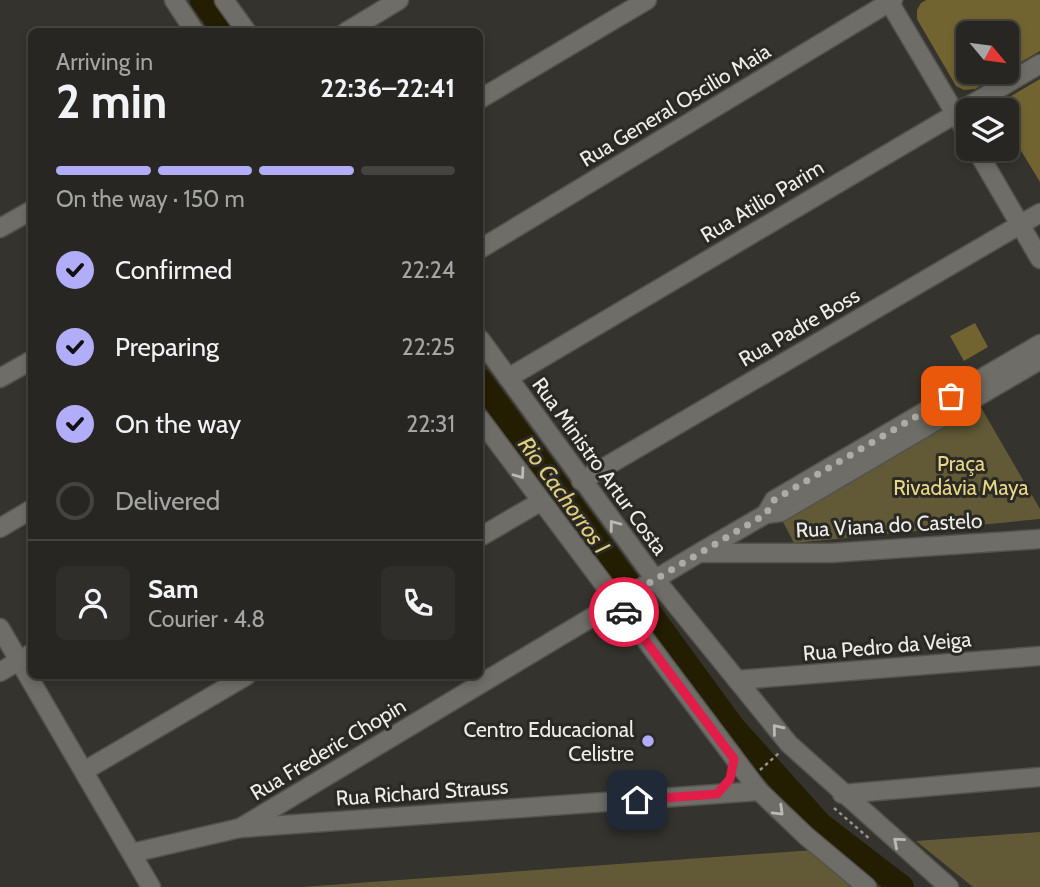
<!DOCTYPE html>
<meta charset="utf-8">
<style>
body{margin:0;font-family:Cabin,sans-serif;background:#2f2e2a;color:#f1f3f6;height:100vh;display:flex;flex-direction:column;font-size:26px;white-space:nowrap}
*{box-sizing:border-box;margin:0}
p{font-size:23px;color:#a4a5a5}
.icon{flex:none;width:38px;height:38px;fill:none;stroke:currentColor;stroke-width:2;stroke-linecap:round;stroke-linejoin:round}
.map{position:relative;flex:1;overflow:hidden}
.side{position:absolute;left:28px;top:28px;width:455px;height:651px;display:flex;flex-direction:column;background:#272622;border-radius:10px;box-shadow:0 4px 10px #0003,0 0 0 2px #434340}
.side>*{flex:none}
.needle{width:46px;rotate:119deg}
.controls{position:absolute;left:956px;top:21px;display:grid;gap:14px}
.controls a{display:grid;place-items:center;width:63px;height:63px;border-radius:10px;background:#272622;box-shadow:0 4px 10px #0003,0 0 0 2px #434340;font-size:35px}
.pin{position:absolute;display:grid;place-items:center;width:60px;height:60px;color:#fff;margin:-30px;border-radius:14px;box-shadow:0 4px 10px #0006}
.courier{position:absolute;display:grid;place-items:center;width:70px;height:70px;margin:-35px;border:5px solid #e11d48;border-radius:50%;background:#fff;color:#222;box-shadow:0 2px 9px #0007}
.overview em{font-style:normal;font-weight:700}
.overview div{display:flex;flex-direction:column-reverse}
.overview{display:flex;align-items:center;justify-content:space-between;height:119px;padding:0 28px}
h1{font-size:46px;font-weight:700;line-height:52px}
.bar{display:grid;grid-template-columns:repeat(4,1fr);gap:10px 7px;align-content:center;height:84px;padding:0 28px}
.bar i{height:9px;border-radius:5px;background:#434340}
.bar .current{background:#b2adf9}
.bar p{grid-column:span 4}
.line{display:flex;align-items:center;gap:18px;padding:0 28px;border-top:2px solid #434340}
.line div{flex:1}
.round{display:grid;place-items:center;flex:none;width:74px;height:74px;border-radius:10px;background:#2f2e2a}
ol{padding:0 28px;list-style:none}
li{display:flex;align-items:center;gap:21px;height:77px}
li p{margin-inline-start:auto}
li .icon{padding:7px;border-radius:50%;background:#b2adf9;color:#111;stroke-width:4}
li:last-child{color:#a4a5a5}
li i{width:38px;height:38px;border:4px solid #434340;border-radius:50%}
.map>svg:first-child{display:block}
.green{fill:#625a36}
.lines{fill:none;stroke-linecap:round;stroke-linejoin:round}
.river{stroke:#231d02;stroke-width:24}
.building{fill:#716431}
.minor-casing{stroke:#53524d;stroke-width:21}
.path{stroke:#959490;stroke-width:2.5;stroke-dasharray:3.5 3.5;stroke-linecap:butt}
.minor{stroke:#6e6d67;stroke-width:18}
.oneway{stroke:#bbbab6}
.done{stroke:#adaca8;stroke-width:7;stroke-dasharray:0 12.6}
.route{stroke:#e11d48;stroke-width:9}
.poi-dot{fill:#b2adf9;stroke:#2a2924;stroke-width:2.5}
.labels{text-anchor:middle;dominant-baseline:central;stroke-width:6;stroke-linejoin:round;paint-order:stroke}
.street-label{font-size:21px;fill:#eeedea;stroke:#2a2924}
.park-label{font-size:21px;fill:#ead786;stroke:#2a2924}
.poi-label{font-size:21px;fill:#eeedea;stroke:#2a2924;text-anchor:end}
.water-label{font-size:23px;font-style:italic;fill:#dfcc7c;stroke:#2a2924}
</style>
<div class="map">
<svg width="1040" height="887" viewBox="0 0 1040 887">
<rect width="100%" height="100%" fill="#34332e"/>
<g class="green">
<polygon points="979,404 1040,509 1040,519 794,543 783,522"/>
<polygon points="1040,832 1040,887 973,887 916,841"/>
<polygon points="813,850 859,887 302,887"/>
</g>
<g class="lines">
<g class="river">
<polyline points="202,0 225,32"/>
<polyline points="480,380 733,727 820,824 902,887"/>
</g>
</g>
<g class="building">
<polygon points="926,0 1040,0 1040,51 1006,71 1006,33 968,33 968,72 1004,72 975,89 964,90 956,86 917,19 917,10 921,3"/>
<polygon points="1040,79 1040,182 1006,126 1006,110 997,110 994,106"/>
<polygon points="975,323 988,347 964,361 950,336"/>
</g>
<g class="lines">
<defs>
<g id="minor">
<polyline points="174,0 195,32"/>
<polyline points="224,0 247,32"/>
<polyline points="888,0 968,135"/>
<polyline points="346,32 399,0"/>
<polyline points="480,99 647,0"/>
<polyline points="976,149 1040,259"/>
<polyline points="0,228 32,210"/>
<polyline points="480,249 893,0"/>
<polyline points="480,339 655,579 789,744 949,887"/>
<polyline points="0,378 32,360"/>
<polyline points="508,378 1040,64"/>
<polyline points="480,419 759,791 806,836 867,887"/>
<polyline points="581,481 1040,213"/>
<polyline points="766,514 774,500 1040,344"/>
<polyline points="0,528 32,509"/>
<polyline points="480,537 540,502"/>
<polyline points="701,553 831,553 1040,539"/>
<polyline points="0,628 151,887"/>
<polyline points="0,672 32,653"/>
<polyline points="737,680 1040,656"/>
<polyline points="84,771 246,676"/>
<polyline points="842,794 1040,777"/>
<polyline points="240,828 699,553 766,514 781,512 1040,360"/>
<polyline points="132,853 240,828 759,791"/>
</g>
</defs>
<use href="#minor" class="minor-casing"/>
<g class="path">
<polyline points="544,479 556,471"/>
<polyline points="760,770 779,753"/>
<polyline points="834,808 871,840"/>
</g>
<use href="#minor" class="minor"/>
</g>
<defs><path id="oneway-chevron" d="M-2-3.5L2.5 0L-2 3.5" fill="none" stroke-width="1.6" stroke-linecap="round" stroke-linejoin="round" transform="scale(1.75)"/></defs>
<g class="oneway">
<use href="#oneway-chevron" transform="translate(520 474) rotate(54)"/>
<use href="#oneway-chevron" transform="translate(614 525) rotate(-127)"/>
<use href="#oneway-chevron" transform="translate(777 729) rotate(-129)"/>
<use href="#oneway-chevron" transform="translate(779 811) rotate(44)"/>
<use href="#oneway-chevron" transform="translate(898 842) rotate(-139)"/>
</g>
<g class="lines">
<polyline class="done" points="624,612 617,602 766,514 774,500 951,396"/>
<polyline class="route" points="624,612 734,759 730,779 717,794 637,800"/>
</g>
<circle class="poi-dot" cx="648" cy="741" r="7"/>
<g class="labels">
<g class="street-label">
<text transform="translate(675 105) rotate(-31)">Rua General Oscilio Maia</text>
<text transform="translate(762 201) rotate(-31)">Rua Atilio Parim</text>
<text transform="translate(799 327) rotate(-30)">Rua Padre Boss</text>
<text transform="translate(600 466) rotate(54)">Rua Ministro Artur Costa</text>
<text transform="translate(889 525) rotate(-3)">Rua Viana do Castelo</text>
<text transform="translate(887 646) rotate(-5)">Rua Pedro da Veiga</text>
<text transform="translate(328 749) rotate(-31)">Rua Frederic Chopin</text>
<text transform="translate(422 792) rotate(-4)">Rua Richard Strauss</text>
</g>
<g class="park-label">
<text x="961" y="463">Praça<tspan x="961" dy="24">Rivadávia Maya</tspan></text>
</g>
<g class="poi-label">
<text x="634" y="729">Centro Educacional<tspan x="634" dy="24">Celistre</tspan></text>
</g>
<g class="water-label">
<text transform="translate(564 495) rotate(54)">Rio Cachorros I</text>
</g>
</g>
</svg>
<div class="controls">
<a><svg class="needle" viewBox="-14 -14 28 28"><path d="M0-13l5 13h-10z" fill="#e53935"/><path d="M0 13l5-13h-10z" fill="#a4a5a5"/></svg></a>
<a><svg class="icon" aria-label="layers" viewBox="0 0 24 24"><path d="M12 4l9 5-9 5-9-5zM3 14l9 5 9-5"/></svg></a>
</div>
<div class="pin" style="left:951px;top:396px;background:#ea580c"><svg class="icon" aria-label="bag" viewBox="0 0 24 24"><path d="M5 8h14l-1 12H6zM9 8a3 3 0 0 1 6 0"/></svg></div>
<div class="pin" style="left:637px;top:800px;background:#1f2937"><svg class="icon" aria-label="home" viewBox="0 0 24 24"><path d="M3 11l9-7 9 7M6 9v11h12V9"/></svg></div>
<div class="courier" style="left:624px;top:612px"><svg class="icon" aria-label="car" viewBox="0 0 24 24"><path d="M5 17H2v-5l4-1 3-4h7l3 4 3 1v5h-3M9 17h6M6 11h13"/><circle cx="7" cy="17" r="2"/><circle cx="17" cy="17" r="2"/></svg></div>
<section class="side">
<div class="overview"><div><h1>2 min</h1><p>Arriving in</p></div><em>22:36–22:41</em></div>
<div class="bar"><i class="current"></i><i class="current"></i><i class="current"></i><i></i><p>On the way · 150 m</p></div>
<ol>
<li><svg class="icon" aria-label="check" viewBox="0 0 24 24"><path d="M5 12l5 5 9-10"/></svg>Confirmed<p>22:24</p></li>
<li><svg class="icon" aria-label="check" viewBox="0 0 24 24"><path d="M5 12l5 5 9-10"/></svg>Preparing<p>22:25</p></li>
<li><svg class="icon" aria-label="check" viewBox="0 0 24 24"><path d="M5 12l5 5 9-10"/></svg>On the way<p>22:31</p></li>
<li><i></i>Delivered</li>
</ol>
<div class="line" style="height:126px"><a class="round"><svg class="icon" aria-label="person" viewBox="0 0 24 24"><circle cx="12" cy="8" r="4"/><path d="M4 21q1-7 8-7t8 7"/></svg></a><div><b>Sam</b><p>Courier · 4.8</p></div><a class="round"><svg class="icon" aria-label="phone" viewBox="0 0 24 24"><path d="M5 4h4l2 5-3 2q2 4 5 5l2-3 5 2v4C11 20 4 13 5 4z"/></svg></a></div>
</section>
</div>
